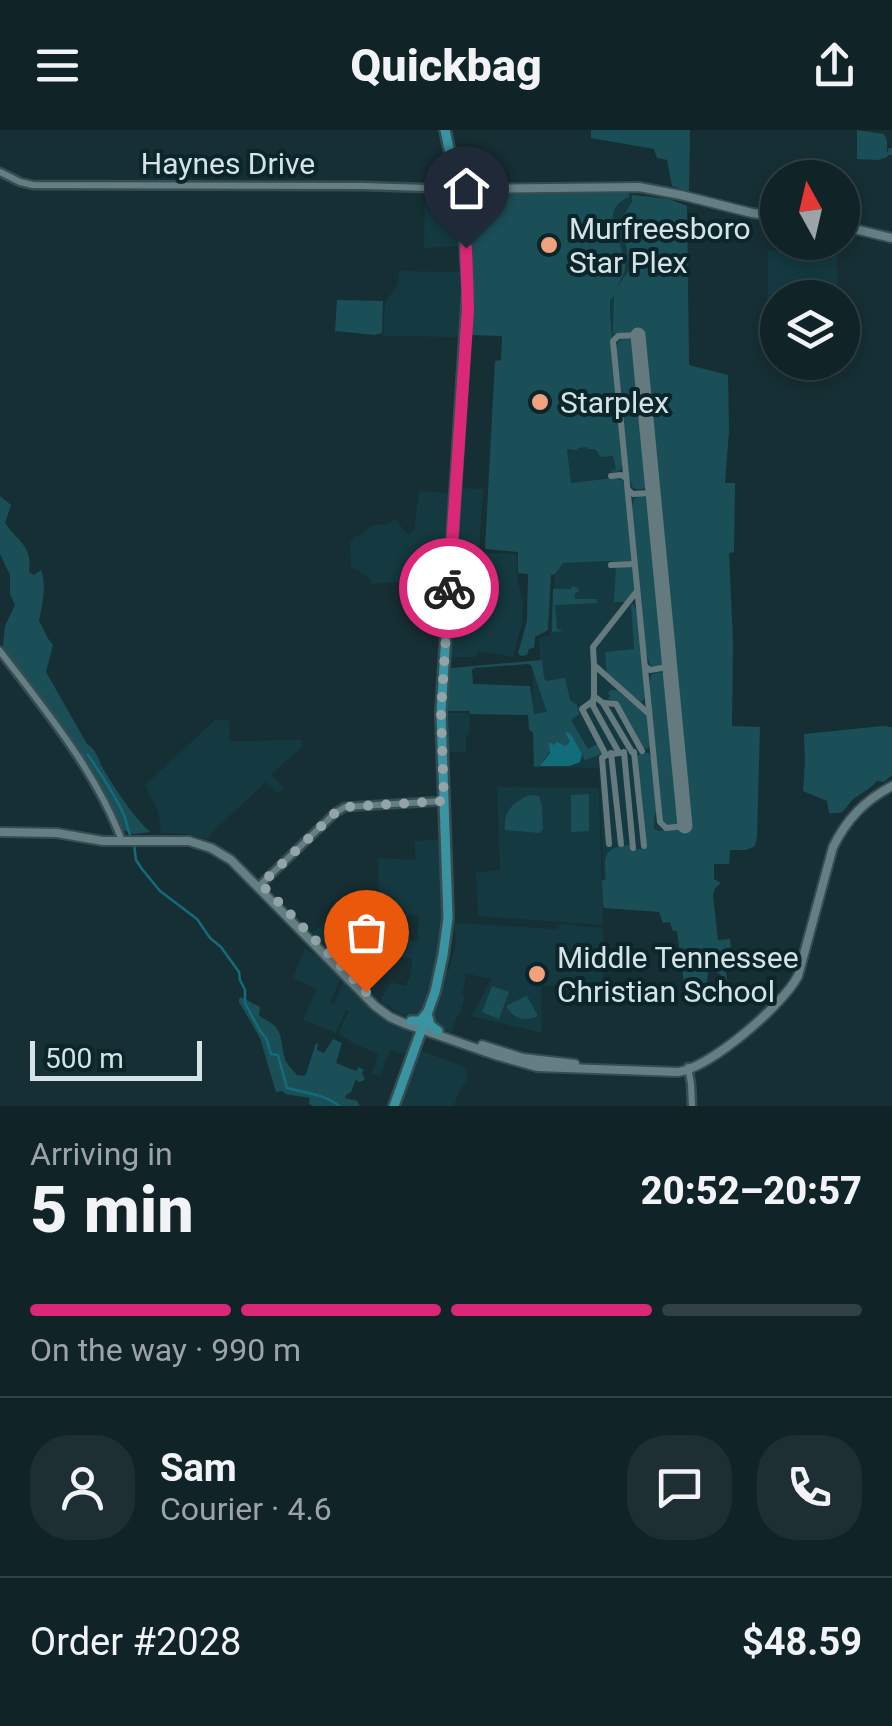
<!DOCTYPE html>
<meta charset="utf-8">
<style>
body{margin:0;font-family:Roboto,sans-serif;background:#1e2f33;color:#f1f3f6;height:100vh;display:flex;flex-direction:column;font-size:38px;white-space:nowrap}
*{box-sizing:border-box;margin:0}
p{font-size:32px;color:#9ca4a7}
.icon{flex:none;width:55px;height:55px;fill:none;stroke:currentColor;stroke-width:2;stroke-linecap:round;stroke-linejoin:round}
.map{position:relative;height:976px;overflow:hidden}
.drawer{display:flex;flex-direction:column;background:#102327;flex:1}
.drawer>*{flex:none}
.needle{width:65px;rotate:352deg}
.buttons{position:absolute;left:760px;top:30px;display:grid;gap:20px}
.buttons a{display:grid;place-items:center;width:100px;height:100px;border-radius:50%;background:#102327;box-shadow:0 5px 15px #0003,0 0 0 2px #304044;font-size:50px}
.scale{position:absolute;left:30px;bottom:25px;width:172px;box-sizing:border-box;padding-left:10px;border:5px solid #d4e3e6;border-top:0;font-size:28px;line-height:35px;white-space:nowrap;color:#d4e3e6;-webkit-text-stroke:8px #0b252a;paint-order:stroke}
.pin{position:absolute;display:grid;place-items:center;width:85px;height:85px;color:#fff;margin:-102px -42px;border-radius:50% 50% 50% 0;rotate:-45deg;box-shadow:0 0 10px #0007}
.pin .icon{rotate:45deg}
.courier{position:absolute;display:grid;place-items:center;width:100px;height:100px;margin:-50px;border:8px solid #db2777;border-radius:50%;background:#fff;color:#222;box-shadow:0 2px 12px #0007}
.summary em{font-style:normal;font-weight:800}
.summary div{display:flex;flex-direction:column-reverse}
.summary{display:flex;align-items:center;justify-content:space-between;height:170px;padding:0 30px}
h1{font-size:65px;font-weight:800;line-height:75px}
.bar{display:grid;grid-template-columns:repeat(4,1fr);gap:15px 10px;align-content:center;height:120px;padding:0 30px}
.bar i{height:12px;border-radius:8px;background:#304044}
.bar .current{background:#db2777}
.bar p{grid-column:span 4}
.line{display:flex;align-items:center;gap:25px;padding:0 30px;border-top:2px solid #304044}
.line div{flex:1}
.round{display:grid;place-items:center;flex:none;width:105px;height:105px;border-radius:40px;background:#1e2f33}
header{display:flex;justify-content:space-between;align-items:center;height:130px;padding:0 30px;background:#102327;font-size:45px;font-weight:800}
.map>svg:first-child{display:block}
.built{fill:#143940}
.green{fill:#1b4f58;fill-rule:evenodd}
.water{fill:#136c7a}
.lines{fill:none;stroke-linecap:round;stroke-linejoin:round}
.stream{stroke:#136c7a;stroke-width:2.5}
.taxiway{stroke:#657a7e;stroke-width:6}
.runway{stroke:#657a7e;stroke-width:15}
.tertiary-casing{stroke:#374c51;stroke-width:11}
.secondary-casing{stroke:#374c51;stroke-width:12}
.primary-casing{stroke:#374c51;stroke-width:14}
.tertiary{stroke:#637f84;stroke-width:6}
.secondary{stroke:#637f84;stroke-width:8}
.primary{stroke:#3a93a1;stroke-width:9}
.done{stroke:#92a4a8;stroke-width:10;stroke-dasharray:0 18}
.route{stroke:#db2777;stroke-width:12}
.poi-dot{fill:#f2a17e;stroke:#0b252a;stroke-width:4}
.labels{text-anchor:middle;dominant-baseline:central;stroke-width:8;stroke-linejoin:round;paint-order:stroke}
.street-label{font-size:30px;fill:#d4e3e6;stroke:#0b252a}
.poi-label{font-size:30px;fill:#d4e3e6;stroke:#0b252a;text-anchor:start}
</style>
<header><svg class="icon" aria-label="menu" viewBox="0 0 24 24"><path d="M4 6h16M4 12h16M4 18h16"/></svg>Quickbag<svg class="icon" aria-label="share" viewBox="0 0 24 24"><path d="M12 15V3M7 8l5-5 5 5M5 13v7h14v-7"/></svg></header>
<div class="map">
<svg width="892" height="976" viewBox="0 0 892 976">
<rect width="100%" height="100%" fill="#162f34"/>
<g class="built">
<polygon points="441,64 455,72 459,116 424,118 425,66"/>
<polygon points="610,65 637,65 669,69 687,76 689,245 714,718 707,853 675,781 605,776 599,638 535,637 532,582 533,535 540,533 539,508 550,505 555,441 563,433 608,431 607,349 570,353 567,319 597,115"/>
<polygon points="791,113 837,113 837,167 778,168 777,216 767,210 768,120 788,122"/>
<polygon points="399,141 460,142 462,145 461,207 383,206 385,172 398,155"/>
<polygon points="459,358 483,359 479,423 516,424 517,426 517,448 523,473 522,493 513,527 478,521 476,527 449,527"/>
<polygon points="419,361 448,363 445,421 419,419 416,425 415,451 372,454 371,450 351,436 350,413 355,407 362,404 372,395 387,394 395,389 408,405 414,401"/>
<polygon points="444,583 467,583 470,586 469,605 466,605 466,622 445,622"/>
<polygon points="229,589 230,611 301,610 302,617 271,644 284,658 278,663 266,652 210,704 208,709 187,704 161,703 158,681 145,655 215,590"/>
<polygon points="497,657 599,658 603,795 478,786 476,743 500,740"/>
<polygon points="440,709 443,768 438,822 422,884 414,889 401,884 380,871 391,852 405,856 411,845 412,829 399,826 399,810 417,811 419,786 379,783 378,728 416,730 414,711"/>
<polygon points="325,793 340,804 376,839 366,858 312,802"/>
<polygon points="454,793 556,799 561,794 603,798 603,852 541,856 542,903 472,886 491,849 464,843 466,847 462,864 465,866 460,884 457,885 452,902 433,896 429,886 445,839 449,840 456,811"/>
<polygon points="305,818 339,845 340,849 330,873 334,874 343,853 346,853 383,887 410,901 412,905 405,924 390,920 380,946 372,944 378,924 353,913 338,903 349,881 346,880 336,903 303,890 317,859 293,848"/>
<polygon points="419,920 463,936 467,941 467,951 459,961 454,976 398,976"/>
</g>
<g class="green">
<polygon points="591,0 690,0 689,61 672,56 667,30 657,28 654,19 591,8"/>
<polygon points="857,0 884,4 887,11 887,23 889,18 892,18 892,25 888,25 887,27 878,30 857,29"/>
<path d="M629,62V67C594,82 627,114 625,138C624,146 618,154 615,160L630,139L626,114L618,105L616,98L632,72V65L669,69L687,76L689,235L728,245L729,302L725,353H735L734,422L729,423L733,512L732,596L760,597L757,707L755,716L746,720H730L729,734H714V749L721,753L715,758L713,765L718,810L730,809L731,817L728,819V829L724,830L727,850H723L721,845L715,841V831L719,828L718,823H709L707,853L684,852L677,801H673L670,792L663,793L659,782L604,778L603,774L602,750H606C604,725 603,718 630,715L632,720L646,718L637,627L641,623H648L652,628L657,679L654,688V699L659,701L691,697L643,202L613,204L614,166L610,170V184L623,329L621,340L615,342L610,341L616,339L613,326L601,327L595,319H588L587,317L578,318V320L567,319L571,353L613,348L622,350L626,361L633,429L631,432L607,431L563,433L555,444L551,445L548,500L535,507L534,518L529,519L527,525L521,526L518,523L527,491L528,444L518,443V422L485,419L495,231L501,230L502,206L471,205L473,129L466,64Z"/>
<polygon points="337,170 383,171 382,203 375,205 335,201"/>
<polygon points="625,208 633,209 647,357 640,360 633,358 629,348 616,222 618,211"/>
<path d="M0,366L11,375L5,393C18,412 33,416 29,442L34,445L41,440C47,456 42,475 39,491C45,500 46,508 53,515L46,542L87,614C98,621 98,631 105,642C118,663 132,685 150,702L134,704L123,700C94,632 42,578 3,516L5,496L15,475L10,464V445L0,424Z"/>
<polygon points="640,366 649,367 665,533 657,537 650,535 645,520 631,380 634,369"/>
<polygon points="616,436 633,437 635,461 627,472 614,472"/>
<polygon points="572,456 578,458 579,462 575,463 575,469 597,469 597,473 555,475 557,499 564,501 552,502 553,459 571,459"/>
<polygon points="633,474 637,480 646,567 641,572 618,555 607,544 605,522 634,519 631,475"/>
<path d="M542,530L544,548L546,551L565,548L570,570L577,575L579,584L571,590L588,619L597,614L602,624L585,630L571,604H566L570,612L565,616L554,615L540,636L534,637L533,603L529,599L528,585L470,584L469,581H445L451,538ZM527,534L531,535L547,582L534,584L530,556L473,554L472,540L474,538Z"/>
<polygon points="658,542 665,544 680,691 677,695 668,696 662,692 649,556 651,545"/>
<polygon points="611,560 617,560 647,586 651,615 647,619 642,617 617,572 608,569 610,566 608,562"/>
<path d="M883,596L892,597V645L884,652L877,651C870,659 865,661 856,667C843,676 849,685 829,683L827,671L803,661L805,632L804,604Z"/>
<polygon points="589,664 589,701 571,702 571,665"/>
<path d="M529,665L539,666L542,676L543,700L539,703L505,700C503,681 513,673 529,665Z"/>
<polygon points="492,856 509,862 499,889 482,882"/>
<path d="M526,866H527L538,886C524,892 514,889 506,876Z"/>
<path d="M241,867L260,877L259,886C283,898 279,902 284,925C285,933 292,939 297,945L304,946L306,944L316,913L318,914L317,920L324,923L333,909L342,913L336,933L356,941L359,937L364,940L362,943L365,950L359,952L356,949L351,962L346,965L345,968L357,971L360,976H313L309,974L310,968L285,964L283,961L276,962L260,908L239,872V869Z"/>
</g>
<polygon class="water" points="565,602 571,604 582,624 580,632 569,636 540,636 550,623 549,612 554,615 557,612 565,616 570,612"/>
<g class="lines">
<g class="stream">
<path d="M88,625C101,644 114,663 123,683C127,690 127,699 131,707"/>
<path d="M134,714L136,730L142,739L160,761L197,789L210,808L221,817L239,842L240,850L245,860V873L260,901L266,908L271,924L278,925L287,958C304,963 325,964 339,976"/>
</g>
<g class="taxiway">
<polyline points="638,205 618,206 613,211 660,692 666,698 685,696"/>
<polyline points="611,346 621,345 626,348"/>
<polyline points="628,360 633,364 650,363 654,368"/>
<polyline points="611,435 634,434"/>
<polyline points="637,461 593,517 594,535 648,583"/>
<polyline points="594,535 594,566"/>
<polyline points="645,536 650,540 668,537 669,530"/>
<polyline points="593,571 593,576 619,623 622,623"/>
<polyline points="604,573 616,574 642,621"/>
<polyline points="624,622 633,718"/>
<polyline points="634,622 644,716"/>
<polyline points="611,623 621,714"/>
<polyline points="619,623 606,625 582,579 593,571 594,566 603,573 632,622"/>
<polyline points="606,625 602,628 609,714"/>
</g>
<polyline class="runway" points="638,205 685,696"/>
<defs>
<g id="tertiary">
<polyline points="0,42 20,52 33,55 363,56 458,59"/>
<path d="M0,521C45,580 96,641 122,711"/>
<polyline points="258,757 335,683 345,677 443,671"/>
<polyline points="688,937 691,954 692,976"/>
</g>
<g id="secondary">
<polyline points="458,59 639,57 681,65 752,83 778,87"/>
<polyline points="842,96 892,108"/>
<path d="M0,702L57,703L103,711H189L211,718L231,730L375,876L390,887L406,894L498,926L537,937L678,942C711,937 782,876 798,846L833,717C847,689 864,671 892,656"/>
<polyline points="482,915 523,928 575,934"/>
</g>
<g id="primary">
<polyline points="456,43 464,52 475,59"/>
<polyline points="439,59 451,64 460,75"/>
<polyline points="411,891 420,891 427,883 430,895 438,901"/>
<polyline points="394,976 435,862 443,825 448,788 441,583 468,159 463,83 445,0"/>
</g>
</defs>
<use href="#tertiary" class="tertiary-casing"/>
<use href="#secondary" class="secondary-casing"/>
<use href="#primary" class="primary-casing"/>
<use href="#tertiary" class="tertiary"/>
<use href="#secondary" class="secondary"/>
<use href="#primary" class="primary"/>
</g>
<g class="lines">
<polyline class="done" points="366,862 261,754 335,683 345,677 444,671 441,582 449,458"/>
<polyline class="route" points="449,458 468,180 466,118"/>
</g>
<g class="poi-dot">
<circle cx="549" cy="115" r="10"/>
<circle cx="540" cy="272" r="10"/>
<circle cx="537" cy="844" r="10"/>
</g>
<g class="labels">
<g class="street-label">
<text x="228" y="33">Haynes Drive</text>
</g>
<g class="poi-label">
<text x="569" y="98">Murfreesboro<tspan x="569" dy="34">Star Plex</tspan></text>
<text x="560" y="272">Starplex</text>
<text x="557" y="827">Middle Tennessee<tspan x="557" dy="34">Christian School</tspan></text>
</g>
</g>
</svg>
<div class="buttons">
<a><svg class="needle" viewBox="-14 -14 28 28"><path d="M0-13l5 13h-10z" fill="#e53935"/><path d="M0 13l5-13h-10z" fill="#9ca4a7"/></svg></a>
<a><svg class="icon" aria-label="layers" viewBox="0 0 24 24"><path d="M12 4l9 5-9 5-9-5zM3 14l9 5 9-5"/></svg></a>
</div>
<div class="scale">500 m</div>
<div class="pin" style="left:366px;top:862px;background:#ea580c"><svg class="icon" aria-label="bag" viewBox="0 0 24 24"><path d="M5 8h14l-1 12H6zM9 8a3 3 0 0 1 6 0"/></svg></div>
<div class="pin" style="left:466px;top:118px;background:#1f2937"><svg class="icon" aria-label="home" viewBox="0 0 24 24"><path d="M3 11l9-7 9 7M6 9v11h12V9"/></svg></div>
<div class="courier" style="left:449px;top:458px"><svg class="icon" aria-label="bike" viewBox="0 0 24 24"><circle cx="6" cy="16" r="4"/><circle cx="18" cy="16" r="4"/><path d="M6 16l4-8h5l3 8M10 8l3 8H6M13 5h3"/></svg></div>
</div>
<section class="drawer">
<div class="summary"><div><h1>5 min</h1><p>Arriving in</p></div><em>20:52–20:57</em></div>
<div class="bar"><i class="current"></i><i class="current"></i><i class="current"></i><i></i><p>On the way · 990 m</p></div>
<div class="line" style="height:180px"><a class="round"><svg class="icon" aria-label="person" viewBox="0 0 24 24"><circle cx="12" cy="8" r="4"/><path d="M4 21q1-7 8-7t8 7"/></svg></a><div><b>Sam</b><p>Courier · 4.6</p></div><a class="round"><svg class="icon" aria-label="chat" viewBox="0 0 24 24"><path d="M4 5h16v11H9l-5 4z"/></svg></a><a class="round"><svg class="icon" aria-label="phone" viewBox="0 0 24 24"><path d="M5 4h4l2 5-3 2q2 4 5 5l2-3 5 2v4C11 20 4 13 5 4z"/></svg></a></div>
<div class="line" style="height:130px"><div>Order #2028</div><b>$48.59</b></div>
</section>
